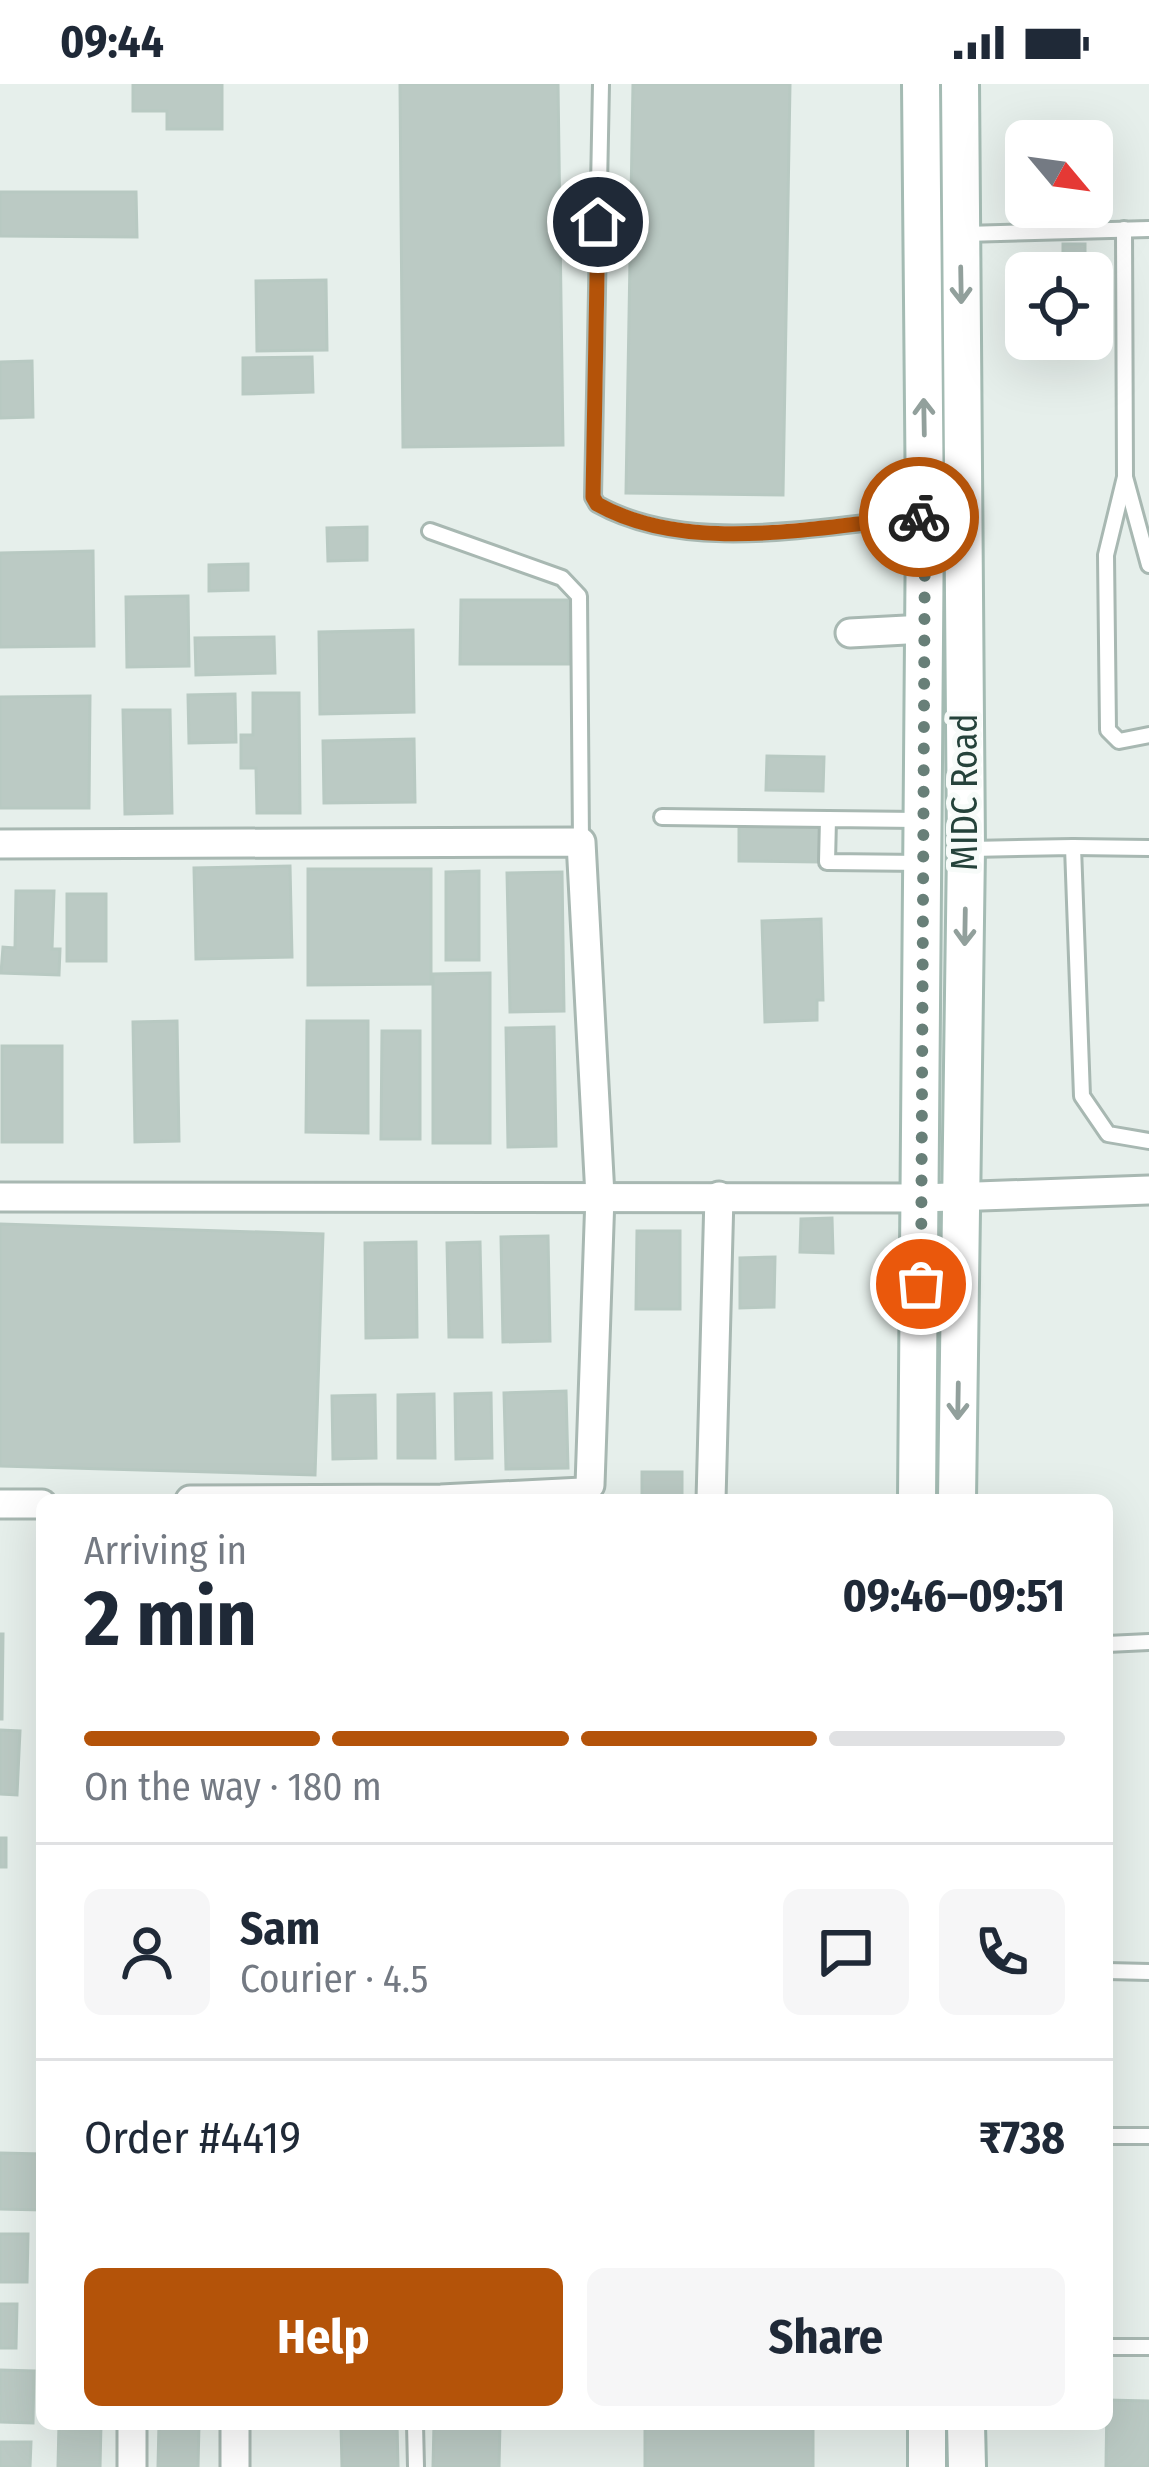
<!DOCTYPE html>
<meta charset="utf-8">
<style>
body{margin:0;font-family:"Fira Sans Condensed",sans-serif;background:#f6f6f7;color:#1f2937;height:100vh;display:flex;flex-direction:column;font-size:45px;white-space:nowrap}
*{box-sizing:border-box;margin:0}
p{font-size:39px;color:#747a83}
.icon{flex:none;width:66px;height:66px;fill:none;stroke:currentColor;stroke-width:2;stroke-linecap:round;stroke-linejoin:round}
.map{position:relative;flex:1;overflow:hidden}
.sheet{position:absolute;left:36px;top:1410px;width:1077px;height:936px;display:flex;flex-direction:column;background:#fff;border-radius:18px;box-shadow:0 12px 48px #0002}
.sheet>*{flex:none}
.needle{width:78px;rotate:119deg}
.buttons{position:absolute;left:1005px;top:36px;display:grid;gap:24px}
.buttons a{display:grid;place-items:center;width:108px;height:108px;border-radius:18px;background:#fff;box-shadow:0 12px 48px #0002;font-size:60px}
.pin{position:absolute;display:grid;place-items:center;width:102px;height:102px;color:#fff;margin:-51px;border:6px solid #fff;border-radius:50%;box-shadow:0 3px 12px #0007}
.courier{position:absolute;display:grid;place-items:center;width:120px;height:120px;margin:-60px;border:9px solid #b45309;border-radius:50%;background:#fff;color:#222;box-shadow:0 3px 15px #0007}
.headline em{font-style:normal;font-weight:700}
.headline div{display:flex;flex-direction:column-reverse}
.headline{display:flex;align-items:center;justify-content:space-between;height:204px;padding:0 48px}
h1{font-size:78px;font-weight:700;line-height:90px}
.bar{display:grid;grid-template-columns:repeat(4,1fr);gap:18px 12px;align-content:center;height:144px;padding:0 48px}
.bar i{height:15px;border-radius:9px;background:#e0e1e3}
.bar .on{background:#b45309}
.bar p{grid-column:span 4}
.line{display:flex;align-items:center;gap:30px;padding:0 48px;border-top:3px solid #e0e1e3}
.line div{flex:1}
.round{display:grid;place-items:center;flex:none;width:126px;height:126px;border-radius:18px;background:#f6f6f7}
.action{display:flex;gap:24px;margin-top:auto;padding:24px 48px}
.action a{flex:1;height:138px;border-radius:18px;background:#b45309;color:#fff;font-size:48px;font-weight:700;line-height:138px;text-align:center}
.action a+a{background:#f6f6f7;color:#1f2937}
.status{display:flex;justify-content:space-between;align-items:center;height:84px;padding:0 60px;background:#fff;direction:ltr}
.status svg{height:33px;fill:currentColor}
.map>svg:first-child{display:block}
.building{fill:#bbcac4;stroke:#b8c9c2;stroke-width:3}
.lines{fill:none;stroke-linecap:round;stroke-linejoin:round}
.lane-casing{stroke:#a8b8b2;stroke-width:20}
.street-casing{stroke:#a8b8b2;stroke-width:33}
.secondary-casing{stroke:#a4bbb3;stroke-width:42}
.lane{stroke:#fff;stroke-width:14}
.street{stroke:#fff;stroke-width:27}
.secondary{stroke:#fff;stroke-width:36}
.oneway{stroke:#92a09c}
.done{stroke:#687f78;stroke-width:12;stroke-dasharray:0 21.6}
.route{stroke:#b45309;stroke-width:15}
.labels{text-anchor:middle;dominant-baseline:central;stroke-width:10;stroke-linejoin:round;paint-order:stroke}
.street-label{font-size:36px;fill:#24423a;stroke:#f7fbf9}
</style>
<div class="status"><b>09:44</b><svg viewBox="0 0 49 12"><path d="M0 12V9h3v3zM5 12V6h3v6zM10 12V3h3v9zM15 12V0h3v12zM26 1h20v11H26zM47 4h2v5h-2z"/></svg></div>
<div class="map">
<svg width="1149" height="2383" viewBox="0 0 1149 2383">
<rect width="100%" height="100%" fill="#e6efeb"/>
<g class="building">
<polygon points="133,0 222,0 222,45 167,45 167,27 133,27"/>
<polygon points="400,0 558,0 563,361 403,363"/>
<polygon points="633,0 790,0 783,411 626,409"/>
<polygon points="0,108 136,108 137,153 0,152"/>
<rect x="1063" y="160" width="22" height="17"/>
<polygon points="326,196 327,266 257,267 256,197"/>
<polygon points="312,273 313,308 243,310 243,274"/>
<polygon points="32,277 33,333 0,334 0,278"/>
<polygon points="367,443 367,476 328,477 327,444"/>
<polygon points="93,467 94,562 0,563 0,469"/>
<polygon points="248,480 248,506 209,507 209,481"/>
<polygon points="188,512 189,582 127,583 126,513"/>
<polygon points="461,516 569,516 569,580 460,580"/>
<polygon points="413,546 414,628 320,630 319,548"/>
<polygon points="274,553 275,589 196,591 195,554"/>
<polygon points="253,609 299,609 300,729 257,729 256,684 241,684 241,651 253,651"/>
<polygon points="235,610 236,658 189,659 188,611"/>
<polygon points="90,612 89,724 0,724 0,613"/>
<polygon points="123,626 170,626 172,729 125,730"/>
<polygon points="414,655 415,718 324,719 323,657"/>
<polygon points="767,672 824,673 823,707 766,706"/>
<polygon points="739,737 820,738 819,778 739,777"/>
<polygon points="290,782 292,873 196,875 194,784"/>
<polygon points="308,785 431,785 431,900 308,901"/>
<polygon points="479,787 479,876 446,876 446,788"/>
<polygon points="562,788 564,927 510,928 507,789"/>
<polygon points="16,807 54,807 52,865 60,865 59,891 1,889 3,863 15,864"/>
<rect x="67" y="810" width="39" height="67"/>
<polygon points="821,835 823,916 817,916 817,936 765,938 762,837"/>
<polygon points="490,889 490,1059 433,1059 433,890"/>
<polygon points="177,937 179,1057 135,1058 133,938"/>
<polygon points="307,937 368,937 368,1049 306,1048"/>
<polygon points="554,943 556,1062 508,1063 506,944"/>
<polygon points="382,947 420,947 420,1055 381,1055"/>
<rect x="2" y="962" width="60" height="96"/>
<polygon points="832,1134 833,1169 800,1168 801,1135"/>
<polygon points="0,1140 323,1150 315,1391 0,1382"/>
<polygon points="637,1147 680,1147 680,1225 636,1225"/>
<polygon points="548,1152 550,1257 503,1258 501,1153"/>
<polygon points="416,1158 417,1253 366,1254 365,1159"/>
<polygon points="480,1158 482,1253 449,1253 447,1159"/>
<polygon points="775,1173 774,1223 740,1224 740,1174"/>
<polygon points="566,1307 568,1384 506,1385 504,1309"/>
<polygon points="491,1309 492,1374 456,1375 455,1310"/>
<polygon points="434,1310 435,1374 398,1374 398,1311"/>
<polygon points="375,1311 376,1374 333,1375 332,1312"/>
<rect x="642" y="1388" width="40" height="28"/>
<polygon points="0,1550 3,1550 2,1635 0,1635"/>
<polygon points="0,1646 20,1647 17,1711 0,1710"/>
<rect x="0" y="1754" width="6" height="29"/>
<polygon points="0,2069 42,2070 42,2126 0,2125"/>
<polygon points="0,2150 28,2150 27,2198 0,2198"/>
<polygon points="42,2181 42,2309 38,2309"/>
<polygon points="0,2220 17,2220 16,2264 0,2264"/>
<polygon points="0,2286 34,2287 33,2339 0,2338"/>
<polygon points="1107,2316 1149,2317 1149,2383 1106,2383"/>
<polygon points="59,2340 101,2340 100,2383 58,2383"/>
<polygon points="159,2340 199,2340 198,2383 158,2383"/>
<polygon points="341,2340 397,2340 398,2383 342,2383"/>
<polygon points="434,2340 500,2340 499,2383 433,2383"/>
<rect x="645" y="2340" width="168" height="43"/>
<polygon points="0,2358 31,2358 30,2383 0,2383"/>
</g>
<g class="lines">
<defs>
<g id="lane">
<path d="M601,0L593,413L597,420C690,472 821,441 922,433"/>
<polyline points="1124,145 1125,393 1106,471 1108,646 1119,657 1149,651"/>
<polyline points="965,150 1149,145"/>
<polyline points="1125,393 1149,481"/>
<polyline points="430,447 562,494 579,512 581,758"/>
<polyline points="662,733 828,735"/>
<polyline points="918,736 828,735 827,778 923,779"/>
<polyline points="1073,763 1149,764"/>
<polyline points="971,765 1073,763 1082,1012 1108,1050 1149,1057"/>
<polyline points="1107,1560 1149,1558"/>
<polyline points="1107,1887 1149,1888"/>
<polyline points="1107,2052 1149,2052"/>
<polyline points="1107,2263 1149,2263"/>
<polyline points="415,2340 416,2383"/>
</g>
<g id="street">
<polyline points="850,549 925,545"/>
<polyline points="0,760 581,758 600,1112 590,1401 582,1408 441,1415 190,1416"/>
<polyline points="0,1113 922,1114 1149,1106"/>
<polyline points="711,1416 719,1112"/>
<polyline points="0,1420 42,1420"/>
<polyline points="235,2340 235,2383"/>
<polyline points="132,2383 132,2340"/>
</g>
<g id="secondary">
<polyline points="917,1416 925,433 921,0"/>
<polyline points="957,1416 966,765 960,0"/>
<polyline points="927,2340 927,2383"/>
<polyline points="966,2340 967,2383"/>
</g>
</defs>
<use href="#lane" class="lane-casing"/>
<use href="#street" class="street-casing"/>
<use href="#secondary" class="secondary-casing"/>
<use href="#lane" class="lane"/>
<use href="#street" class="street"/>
<use href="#secondary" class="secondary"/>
</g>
<defs><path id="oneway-shaft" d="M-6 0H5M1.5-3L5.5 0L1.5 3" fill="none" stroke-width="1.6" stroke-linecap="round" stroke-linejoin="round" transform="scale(3)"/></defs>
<g class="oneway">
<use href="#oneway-shaft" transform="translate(961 201) rotate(89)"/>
<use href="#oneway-shaft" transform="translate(924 333) rotate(-91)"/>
<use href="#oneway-shaft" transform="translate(965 843) rotate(91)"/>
<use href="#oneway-shaft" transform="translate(958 1317) rotate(91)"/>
</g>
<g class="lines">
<polyline class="done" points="919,433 925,433 921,1200"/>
<path class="route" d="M598,138L593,413L597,420C689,472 820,442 919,433"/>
</g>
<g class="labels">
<g class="street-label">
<text transform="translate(965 708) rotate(-90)">MIDC Road</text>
</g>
</g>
</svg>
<div class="buttons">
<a><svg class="needle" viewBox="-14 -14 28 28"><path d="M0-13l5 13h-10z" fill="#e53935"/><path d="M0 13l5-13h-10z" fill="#747a83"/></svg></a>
<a><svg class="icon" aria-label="locate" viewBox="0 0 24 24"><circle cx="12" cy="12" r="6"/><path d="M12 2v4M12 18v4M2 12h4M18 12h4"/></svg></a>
</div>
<div class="pin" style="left:921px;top:1200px;background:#ea580c"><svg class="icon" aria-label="bag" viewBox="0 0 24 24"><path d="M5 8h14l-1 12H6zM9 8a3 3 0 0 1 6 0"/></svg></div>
<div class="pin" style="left:598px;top:138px;background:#1f2937"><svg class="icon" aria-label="home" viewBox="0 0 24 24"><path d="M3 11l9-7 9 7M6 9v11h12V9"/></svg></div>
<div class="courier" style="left:919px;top:433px"><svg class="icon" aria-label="bike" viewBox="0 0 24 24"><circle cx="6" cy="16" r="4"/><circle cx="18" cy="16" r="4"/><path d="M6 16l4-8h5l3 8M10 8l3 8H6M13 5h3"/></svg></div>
<section class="sheet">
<div class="headline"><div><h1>2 min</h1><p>Arriving in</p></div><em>09:46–09:51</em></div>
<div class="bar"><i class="on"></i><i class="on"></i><i class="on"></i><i></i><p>On the way · 180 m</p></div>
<div class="line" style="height:216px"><a class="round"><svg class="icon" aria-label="person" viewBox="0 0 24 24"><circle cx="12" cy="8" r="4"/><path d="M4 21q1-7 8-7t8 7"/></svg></a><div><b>Sam</b><p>Courier · 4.5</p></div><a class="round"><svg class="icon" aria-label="chat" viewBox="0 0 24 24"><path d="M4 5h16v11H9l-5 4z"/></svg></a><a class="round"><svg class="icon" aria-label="phone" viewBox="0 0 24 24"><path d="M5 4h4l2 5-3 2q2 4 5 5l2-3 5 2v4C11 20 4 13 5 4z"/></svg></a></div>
<div class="line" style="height:156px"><div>Order #4419</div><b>₹738</b></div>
<div class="action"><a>Help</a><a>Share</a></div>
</section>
</div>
